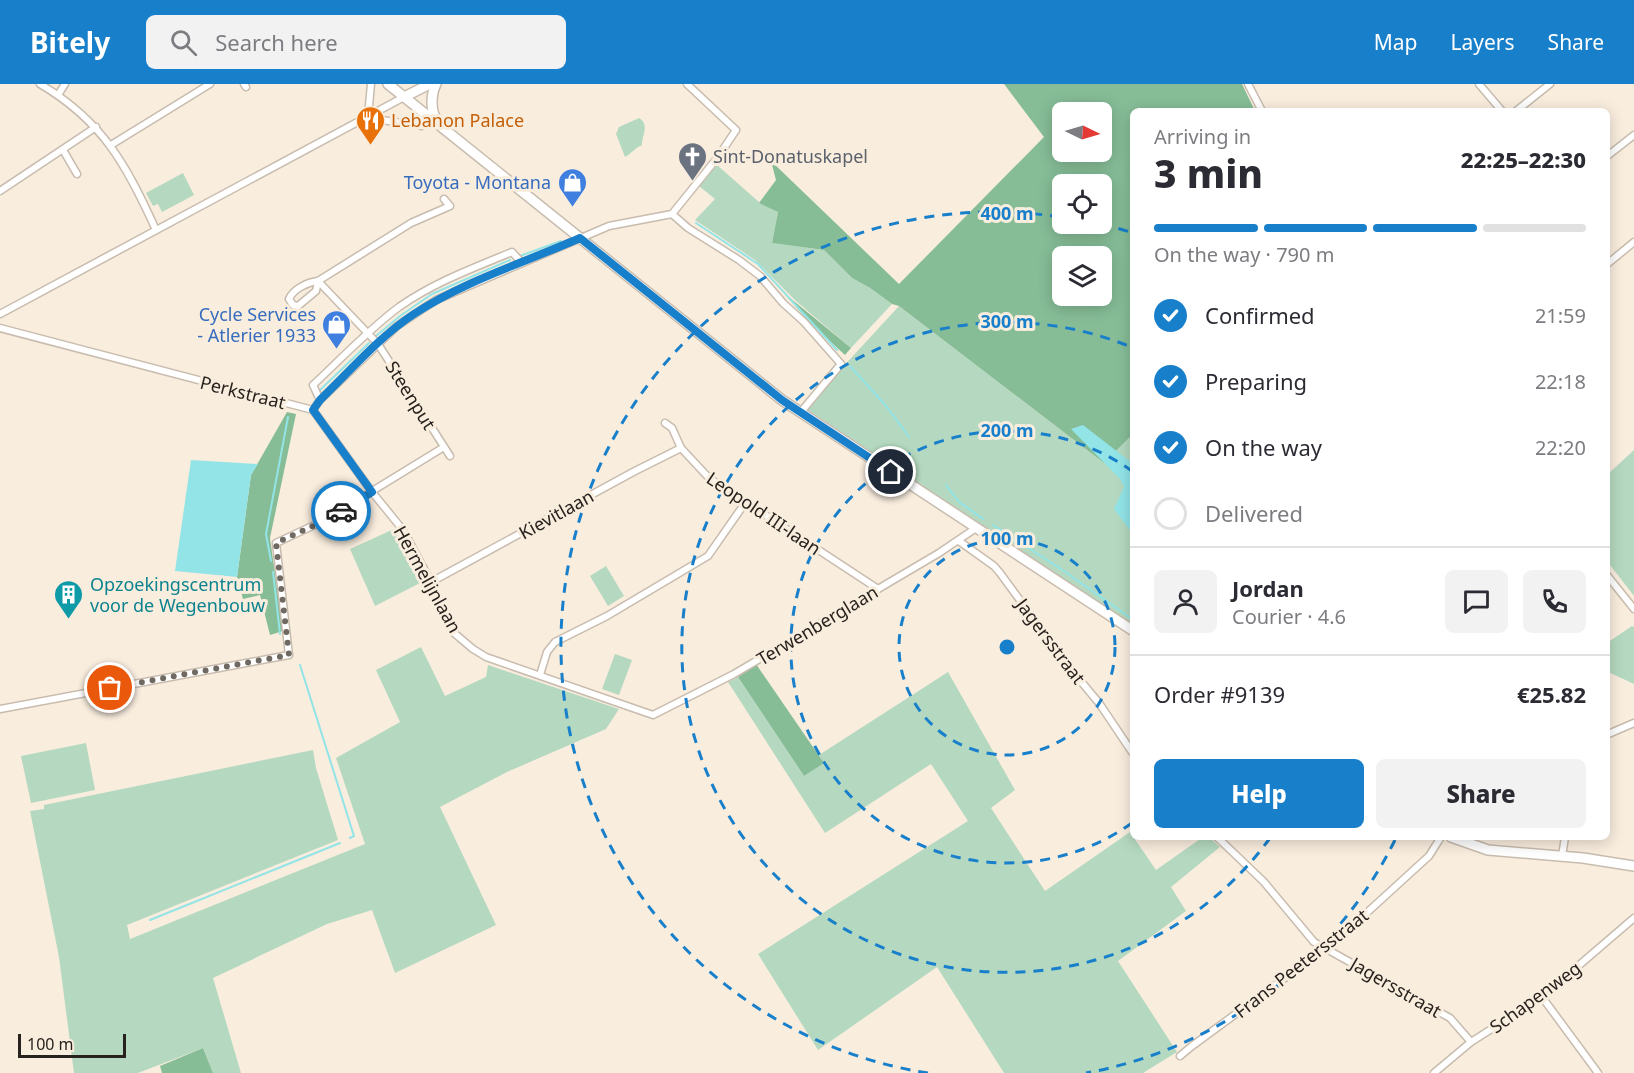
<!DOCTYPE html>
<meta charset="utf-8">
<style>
body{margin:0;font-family:"Noto Sans",sans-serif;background:#f2f2f3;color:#2b2b33;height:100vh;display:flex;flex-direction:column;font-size:22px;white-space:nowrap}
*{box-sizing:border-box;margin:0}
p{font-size:20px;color:#7c7c81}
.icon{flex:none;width:33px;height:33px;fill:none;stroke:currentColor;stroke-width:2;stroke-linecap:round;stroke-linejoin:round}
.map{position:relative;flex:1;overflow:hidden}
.sheet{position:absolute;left:1130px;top:24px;width:480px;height:732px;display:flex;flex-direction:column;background:#fff;border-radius:9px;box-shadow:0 3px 15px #0003}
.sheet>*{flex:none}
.needle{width:39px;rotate:95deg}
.fabs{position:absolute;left:1052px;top:18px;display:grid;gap:12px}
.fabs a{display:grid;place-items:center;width:60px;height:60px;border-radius:9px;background:#fff;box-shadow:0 3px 15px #0003;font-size:30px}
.scale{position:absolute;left:18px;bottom:15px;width:108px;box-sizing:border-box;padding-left:6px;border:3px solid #27221d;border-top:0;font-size:16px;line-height:21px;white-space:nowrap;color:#27221d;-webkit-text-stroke:4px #f9edde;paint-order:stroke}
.pin{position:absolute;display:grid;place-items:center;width:51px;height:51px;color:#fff;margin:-26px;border:3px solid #fff;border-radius:50%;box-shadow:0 2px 6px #0007}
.courier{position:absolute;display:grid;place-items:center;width:60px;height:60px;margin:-30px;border:4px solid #187fca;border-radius:50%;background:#fff;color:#222;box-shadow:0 2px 8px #0007}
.headline em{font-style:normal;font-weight:800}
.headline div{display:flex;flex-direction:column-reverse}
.headline{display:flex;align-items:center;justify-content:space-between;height:102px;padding:0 24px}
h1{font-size:39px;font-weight:800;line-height:45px}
.bar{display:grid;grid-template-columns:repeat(4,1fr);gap:9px 6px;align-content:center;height:72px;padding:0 24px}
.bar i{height:8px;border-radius:4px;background:#e1e1e2}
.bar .current{background:#187fca}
.bar p{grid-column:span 4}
.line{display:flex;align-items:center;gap:15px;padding:0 24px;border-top:2px solid #e1e1e2}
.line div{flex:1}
.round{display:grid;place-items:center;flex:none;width:63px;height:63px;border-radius:9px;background:#f2f2f3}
ol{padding:0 24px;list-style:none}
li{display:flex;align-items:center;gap:18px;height:66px}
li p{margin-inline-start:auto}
li .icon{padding:6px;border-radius:50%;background:#187fca;color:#fff;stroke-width:4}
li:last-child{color:#7c7c81}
li i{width:33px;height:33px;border:3px solid #e1e1e2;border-radius:50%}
.cta{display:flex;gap:12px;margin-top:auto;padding:12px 24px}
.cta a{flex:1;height:69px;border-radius:9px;background:#187fca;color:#fff;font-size:24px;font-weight:800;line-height:69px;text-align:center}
.cta a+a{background:#f2f2f3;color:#2b2b33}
header{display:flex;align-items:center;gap:36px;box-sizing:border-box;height:84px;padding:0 30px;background:#187fca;color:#fff}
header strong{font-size:28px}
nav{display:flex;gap:33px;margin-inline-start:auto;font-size:21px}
.search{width:420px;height:54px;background:#f2f2f3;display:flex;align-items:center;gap:15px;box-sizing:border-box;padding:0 21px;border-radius:9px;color:#7c7c81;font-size:22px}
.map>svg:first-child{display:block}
.green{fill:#b5d9c0}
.forest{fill:#86bd97;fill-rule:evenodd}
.water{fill:#92e4e7}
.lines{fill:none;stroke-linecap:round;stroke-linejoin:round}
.stream{stroke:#92e4e7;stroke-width:2}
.street-casing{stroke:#c8bcae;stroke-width:9}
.secondary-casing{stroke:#c8bcae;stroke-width:12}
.street{stroke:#fff;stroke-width:6}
.secondary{stroke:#fff;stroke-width:9}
.done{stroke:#706961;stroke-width:6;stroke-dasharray:0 10.8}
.route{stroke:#187fca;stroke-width:8}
.ring{fill:none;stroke:#187fca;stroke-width:3;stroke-dasharray:10 8}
.labels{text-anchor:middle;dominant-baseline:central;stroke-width:6;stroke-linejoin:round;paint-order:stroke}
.food-label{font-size:18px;fill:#c56008;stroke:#f9edde;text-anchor:start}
.worship-label{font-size:18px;fill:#5b616d;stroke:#f9edde;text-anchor:start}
.shop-label{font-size:18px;fill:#366cbe;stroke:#f9edde;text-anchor:end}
.street-label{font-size:18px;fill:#27221d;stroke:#f9edde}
.culture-label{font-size:18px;fill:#0d838f;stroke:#f9edde;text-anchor:start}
.centre{fill:#187fca;stroke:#f9edde;stroke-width:3}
.ring-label{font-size:18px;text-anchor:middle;font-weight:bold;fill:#187fca;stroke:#f9edde;stroke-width:6;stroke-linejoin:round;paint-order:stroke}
</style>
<header>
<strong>Bitely</strong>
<div class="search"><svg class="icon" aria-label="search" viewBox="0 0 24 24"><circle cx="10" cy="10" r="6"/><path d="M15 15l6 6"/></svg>Search here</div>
<nav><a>Map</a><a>Layers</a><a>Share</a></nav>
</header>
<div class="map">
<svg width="1634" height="989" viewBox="0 0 1634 989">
<rect width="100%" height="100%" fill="#f9edde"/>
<g class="green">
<path d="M639,34C650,41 642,51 642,61C635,64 632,69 625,73L616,50L619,43Z"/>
<polygon points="717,81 759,118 778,128 772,159 824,166 852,194 870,204 892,220 851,264 796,217 755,176 695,136 715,115 699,102"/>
<polygon points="183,89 194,111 162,128 158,120 153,122 146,109"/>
<polygon points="899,222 1104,379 1132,351 1132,543 805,324"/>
<polygon points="1634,366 1634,512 1607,477 1607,391"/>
<polygon points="394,445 424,497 375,522 350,465"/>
<polygon points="606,482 624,512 608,522 590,492"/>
<polygon points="1632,542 1634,543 1634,600 1606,587 1607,559"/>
<polygon points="421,563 445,612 486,593 488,581 619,625 606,645 507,688 440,723 496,841 395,889 372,826 327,840 213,894 241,989 213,989 203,964 138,989 74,989 59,873 30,727 44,725 44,721 313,666 316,684 338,756 127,841 130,855 365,760 336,674 400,638 376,586"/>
<polygon points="615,570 632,576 619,611 602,605"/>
<polygon points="948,588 1015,706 991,724 1045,807 1130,748 1156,786 1203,753 1209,753 1220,763 1171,803 1186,827 1118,877 1177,968 1143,989 1004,989 937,883 818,966 758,870 968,737 931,680 825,749 728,598 738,593 804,692 823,679 819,671"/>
<polygon points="86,659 95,706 31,719 21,672"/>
</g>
<g class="forest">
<path d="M1004,0H1242L1255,27H1132V351L1104,379L899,222L892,220L870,204L852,194L824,166L772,159L778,128L759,119L776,96L771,77L899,200L1044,53ZM1062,28H1101V68H1062ZM1062,100H1101V140H1062ZM1062,172H1101V212H1062Z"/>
<polygon points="784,209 851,264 845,271 809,238"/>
<polygon points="287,328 296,330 270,454 283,547 270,551 260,511 243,515 237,493 251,391"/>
<polygon points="756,580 824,679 804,692 738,593"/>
<polygon points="203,964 213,989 162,989 160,982"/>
</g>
<g class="water">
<polygon points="1083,341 1132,379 1132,447 1129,445 1114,425 1124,403 1120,395 1071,345"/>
<polygon points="191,376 258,380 251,391 237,493 175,487"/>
</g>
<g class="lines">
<g class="stream">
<polyline points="696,139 758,180 837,266"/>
<polyline points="520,172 561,157"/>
<polyline points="376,252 400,232 432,210 510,176"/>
<polyline points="850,282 887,323 909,353"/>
<polyline points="319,307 369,259"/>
<polyline points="946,401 959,418 983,435"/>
<polyline points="993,441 1064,487 1132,535"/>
<polyline points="271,477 266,450 288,333"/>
<polyline points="273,488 280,550"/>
<polyline points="300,581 354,752 350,754"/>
<polyline points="150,836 340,759"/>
</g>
<defs>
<g id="street">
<path d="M40,0C103,37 127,82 156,146"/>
<polyline points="244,0 246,3"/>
<polyline points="1248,0 1262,27"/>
<polyline points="1479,0 1502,27"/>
<polyline points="58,11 65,0"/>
<polyline points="1516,27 1550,0"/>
<polyline points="368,32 382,36 422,42"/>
<polyline points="368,32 371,0"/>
<polyline points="111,61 210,0"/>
<polyline points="63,66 77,90"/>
<polyline points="1606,73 1634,51"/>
<polyline points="0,107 96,43"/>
<polyline points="672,130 688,144 739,176 760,192 783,219 804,238 841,280 800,329"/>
<polyline points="1606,181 1634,158"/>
<path d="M318,197L316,207L298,222L293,221L289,215C293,205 308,198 318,197L411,139L450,122L444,115"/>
<polyline points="318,197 378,260 450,372"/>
<polyline points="0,230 404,13"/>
<polyline points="0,244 313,326"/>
<path d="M320,316L313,301C341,275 368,246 399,223C433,199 473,184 512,168L522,179"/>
<polyline points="313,326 372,408 403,446 431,498 454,549 473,565 486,573 653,631 734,590 939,469 976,444"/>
<polyline points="313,326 320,316 397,242 436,216 609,142 672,130 718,73 736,46 687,0"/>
<polyline points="665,339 672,344 681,364 709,394 878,505"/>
<polyline points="959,457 994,482 1000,489 1069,583 1099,619 1132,668"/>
<polyline points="1606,490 1634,525"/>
<polyline points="431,498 635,387 681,364"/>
<polyline points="540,591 547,568 555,558 607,532 708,472 745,419"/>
<polyline points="0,625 289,571 276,459 325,436 444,363"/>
<polyline points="1606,651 1634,639"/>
<polyline points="1217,753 1264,798 1314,858 1450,934 1471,958"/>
<polyline points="1562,772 1565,753"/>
<polyline points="1542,913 1598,989"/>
<polyline points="1180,972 1192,962 1338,855 1429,772 1441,753"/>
<polyline points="1434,989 1471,958 1542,913 1634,834"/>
</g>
<g id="secondary">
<polyline points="388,0 782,316 1132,546"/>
<path d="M436,0C431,10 430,27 437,36"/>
<polyline points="404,13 430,0"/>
<polyline points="1451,753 1488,766 1583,774 1634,782"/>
</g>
</defs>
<use href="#street" class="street-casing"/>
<use href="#secondary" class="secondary-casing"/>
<use href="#street" class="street"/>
<use href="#secondary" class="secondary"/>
</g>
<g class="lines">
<polyline class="done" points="110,604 289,571 276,459 326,436 341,427"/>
<path class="route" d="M341,427L372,408L313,326L320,316C350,287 379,253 414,230C464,197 526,178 580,154L782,316L891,388"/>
</g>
<g class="ring">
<circle cx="1007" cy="563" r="108"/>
<path d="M1132 739A216 216 0 1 1 1132 387"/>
<path d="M1270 754A325 325 0 1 1 1131 263"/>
<path d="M1395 756A433 433 0 0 1 1086 989M928 989A433 433 0 0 1 1060 133M1101 140A433 433 0 0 1 1130 148"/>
</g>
<defs>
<symbol id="restaurant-pin" viewBox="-11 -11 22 30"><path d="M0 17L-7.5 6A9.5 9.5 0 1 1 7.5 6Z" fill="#e8710a" stroke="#f9edde"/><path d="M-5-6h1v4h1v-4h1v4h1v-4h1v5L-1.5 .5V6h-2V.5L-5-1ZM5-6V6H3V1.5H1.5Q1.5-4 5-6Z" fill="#fff"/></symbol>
<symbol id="church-pin" viewBox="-11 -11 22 30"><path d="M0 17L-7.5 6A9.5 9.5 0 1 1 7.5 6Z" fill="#6b7280" stroke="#f9edde"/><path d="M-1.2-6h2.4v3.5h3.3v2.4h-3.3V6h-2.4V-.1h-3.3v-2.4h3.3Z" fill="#fff"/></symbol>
<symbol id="shop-pin" viewBox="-11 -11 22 30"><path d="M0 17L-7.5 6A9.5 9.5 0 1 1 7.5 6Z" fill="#3f7fe0" stroke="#f9edde"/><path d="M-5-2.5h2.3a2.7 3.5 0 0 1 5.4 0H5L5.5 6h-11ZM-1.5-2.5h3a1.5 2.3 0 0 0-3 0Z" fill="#fff"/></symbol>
<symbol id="building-pin" viewBox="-11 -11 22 30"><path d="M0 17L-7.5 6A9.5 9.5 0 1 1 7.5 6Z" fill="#0f9aa8" stroke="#f9edde"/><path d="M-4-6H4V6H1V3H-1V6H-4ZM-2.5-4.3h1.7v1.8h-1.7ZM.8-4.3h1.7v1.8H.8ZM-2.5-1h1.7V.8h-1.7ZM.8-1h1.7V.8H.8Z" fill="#fff"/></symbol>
</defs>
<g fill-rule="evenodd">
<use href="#restaurant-pin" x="354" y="20" width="33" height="45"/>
<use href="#church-pin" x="676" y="56" width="33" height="45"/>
<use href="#shop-pin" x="556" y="82" width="33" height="45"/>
<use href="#shop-pin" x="320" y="224" width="33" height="45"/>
<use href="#building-pin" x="52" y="494" width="33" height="45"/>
</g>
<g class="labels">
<g class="food-label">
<text x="391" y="36">Lebanon Palace</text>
</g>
<g class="worship-label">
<text x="713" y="72">Sint-Donatuskapel</text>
</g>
<g class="shop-label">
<text x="551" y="98">Toyota - Montana</text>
<text x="316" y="230">Cycle Services<tspan x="316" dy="21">- Atlerier 1933</tspan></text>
</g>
<g class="street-label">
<text transform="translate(243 308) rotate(14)">Perkstraat</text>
<text transform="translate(411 311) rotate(58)">Steenput</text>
<text transform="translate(764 429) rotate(34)">Leopold III-laan</text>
<text transform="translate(556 430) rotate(-29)">Kievitlaan</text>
<text transform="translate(428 495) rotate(61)">Hermelijnlaan</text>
<text transform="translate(817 541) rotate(-31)">Terwenberglaan</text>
<text transform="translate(1051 557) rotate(53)">Jagersstraat</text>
<text transform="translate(1301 879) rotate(-38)">Frans Peetersstraat</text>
<text transform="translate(1396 903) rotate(30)">Jagersstraat</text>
<text transform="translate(1535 913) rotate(-36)">Schapenweg</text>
</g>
<g class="culture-label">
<text x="90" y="500">Opzoekingscentrum<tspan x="90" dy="21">voor de Wegenbouw</tspan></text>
</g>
</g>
<circle cx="1007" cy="563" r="9" class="centre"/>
<g class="ring-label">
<text x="1007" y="136">400 m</text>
<text x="1007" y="244">300 m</text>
<text x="1007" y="353">200 m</text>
<text x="1007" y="461">100 m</text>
</g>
</svg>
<div class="fabs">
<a><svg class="needle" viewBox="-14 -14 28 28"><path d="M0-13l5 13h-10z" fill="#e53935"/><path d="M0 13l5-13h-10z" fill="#7c7c81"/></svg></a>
<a><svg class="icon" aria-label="locate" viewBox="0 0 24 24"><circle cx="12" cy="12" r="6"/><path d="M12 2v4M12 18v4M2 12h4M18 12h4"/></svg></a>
<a><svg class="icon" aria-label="layers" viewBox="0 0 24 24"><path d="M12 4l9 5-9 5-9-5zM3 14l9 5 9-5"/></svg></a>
</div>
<div class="scale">100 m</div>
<div class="pin" style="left:110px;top:604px;background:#ea580c"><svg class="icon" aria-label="bag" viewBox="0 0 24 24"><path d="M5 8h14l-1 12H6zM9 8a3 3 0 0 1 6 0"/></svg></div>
<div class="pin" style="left:891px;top:388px;background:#1f2937"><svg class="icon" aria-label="home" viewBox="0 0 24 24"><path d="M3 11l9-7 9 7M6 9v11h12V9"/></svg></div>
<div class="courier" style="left:341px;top:427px"><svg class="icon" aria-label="car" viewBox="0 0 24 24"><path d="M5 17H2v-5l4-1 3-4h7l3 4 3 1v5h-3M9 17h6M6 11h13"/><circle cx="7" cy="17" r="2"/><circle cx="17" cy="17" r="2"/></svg></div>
<section class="sheet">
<div class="headline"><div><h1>3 min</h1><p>Arriving in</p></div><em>22:25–22:30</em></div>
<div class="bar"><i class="current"></i><i class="current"></i><i class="current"></i><i></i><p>On the way · 790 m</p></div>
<ol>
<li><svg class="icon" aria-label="check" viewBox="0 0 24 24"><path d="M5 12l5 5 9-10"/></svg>Confirmed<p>21:59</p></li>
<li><svg class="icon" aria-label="check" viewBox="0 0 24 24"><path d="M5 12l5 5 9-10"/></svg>Preparing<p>22:18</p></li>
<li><svg class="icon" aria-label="check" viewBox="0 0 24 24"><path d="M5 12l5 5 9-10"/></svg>On the way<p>22:20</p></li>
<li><i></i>Delivered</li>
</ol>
<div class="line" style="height:108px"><a class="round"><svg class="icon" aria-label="person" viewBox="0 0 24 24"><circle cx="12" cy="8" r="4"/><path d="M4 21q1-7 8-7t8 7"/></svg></a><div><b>Jordan</b><p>Courier · 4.6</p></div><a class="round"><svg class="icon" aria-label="chat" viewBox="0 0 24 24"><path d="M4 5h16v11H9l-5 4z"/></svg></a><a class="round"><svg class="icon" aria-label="phone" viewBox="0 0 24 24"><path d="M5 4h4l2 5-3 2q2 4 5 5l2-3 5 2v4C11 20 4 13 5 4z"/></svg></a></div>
<div class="line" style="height:78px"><div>Order #9139</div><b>€25.82</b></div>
<div class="cta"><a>Help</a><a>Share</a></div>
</section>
</div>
